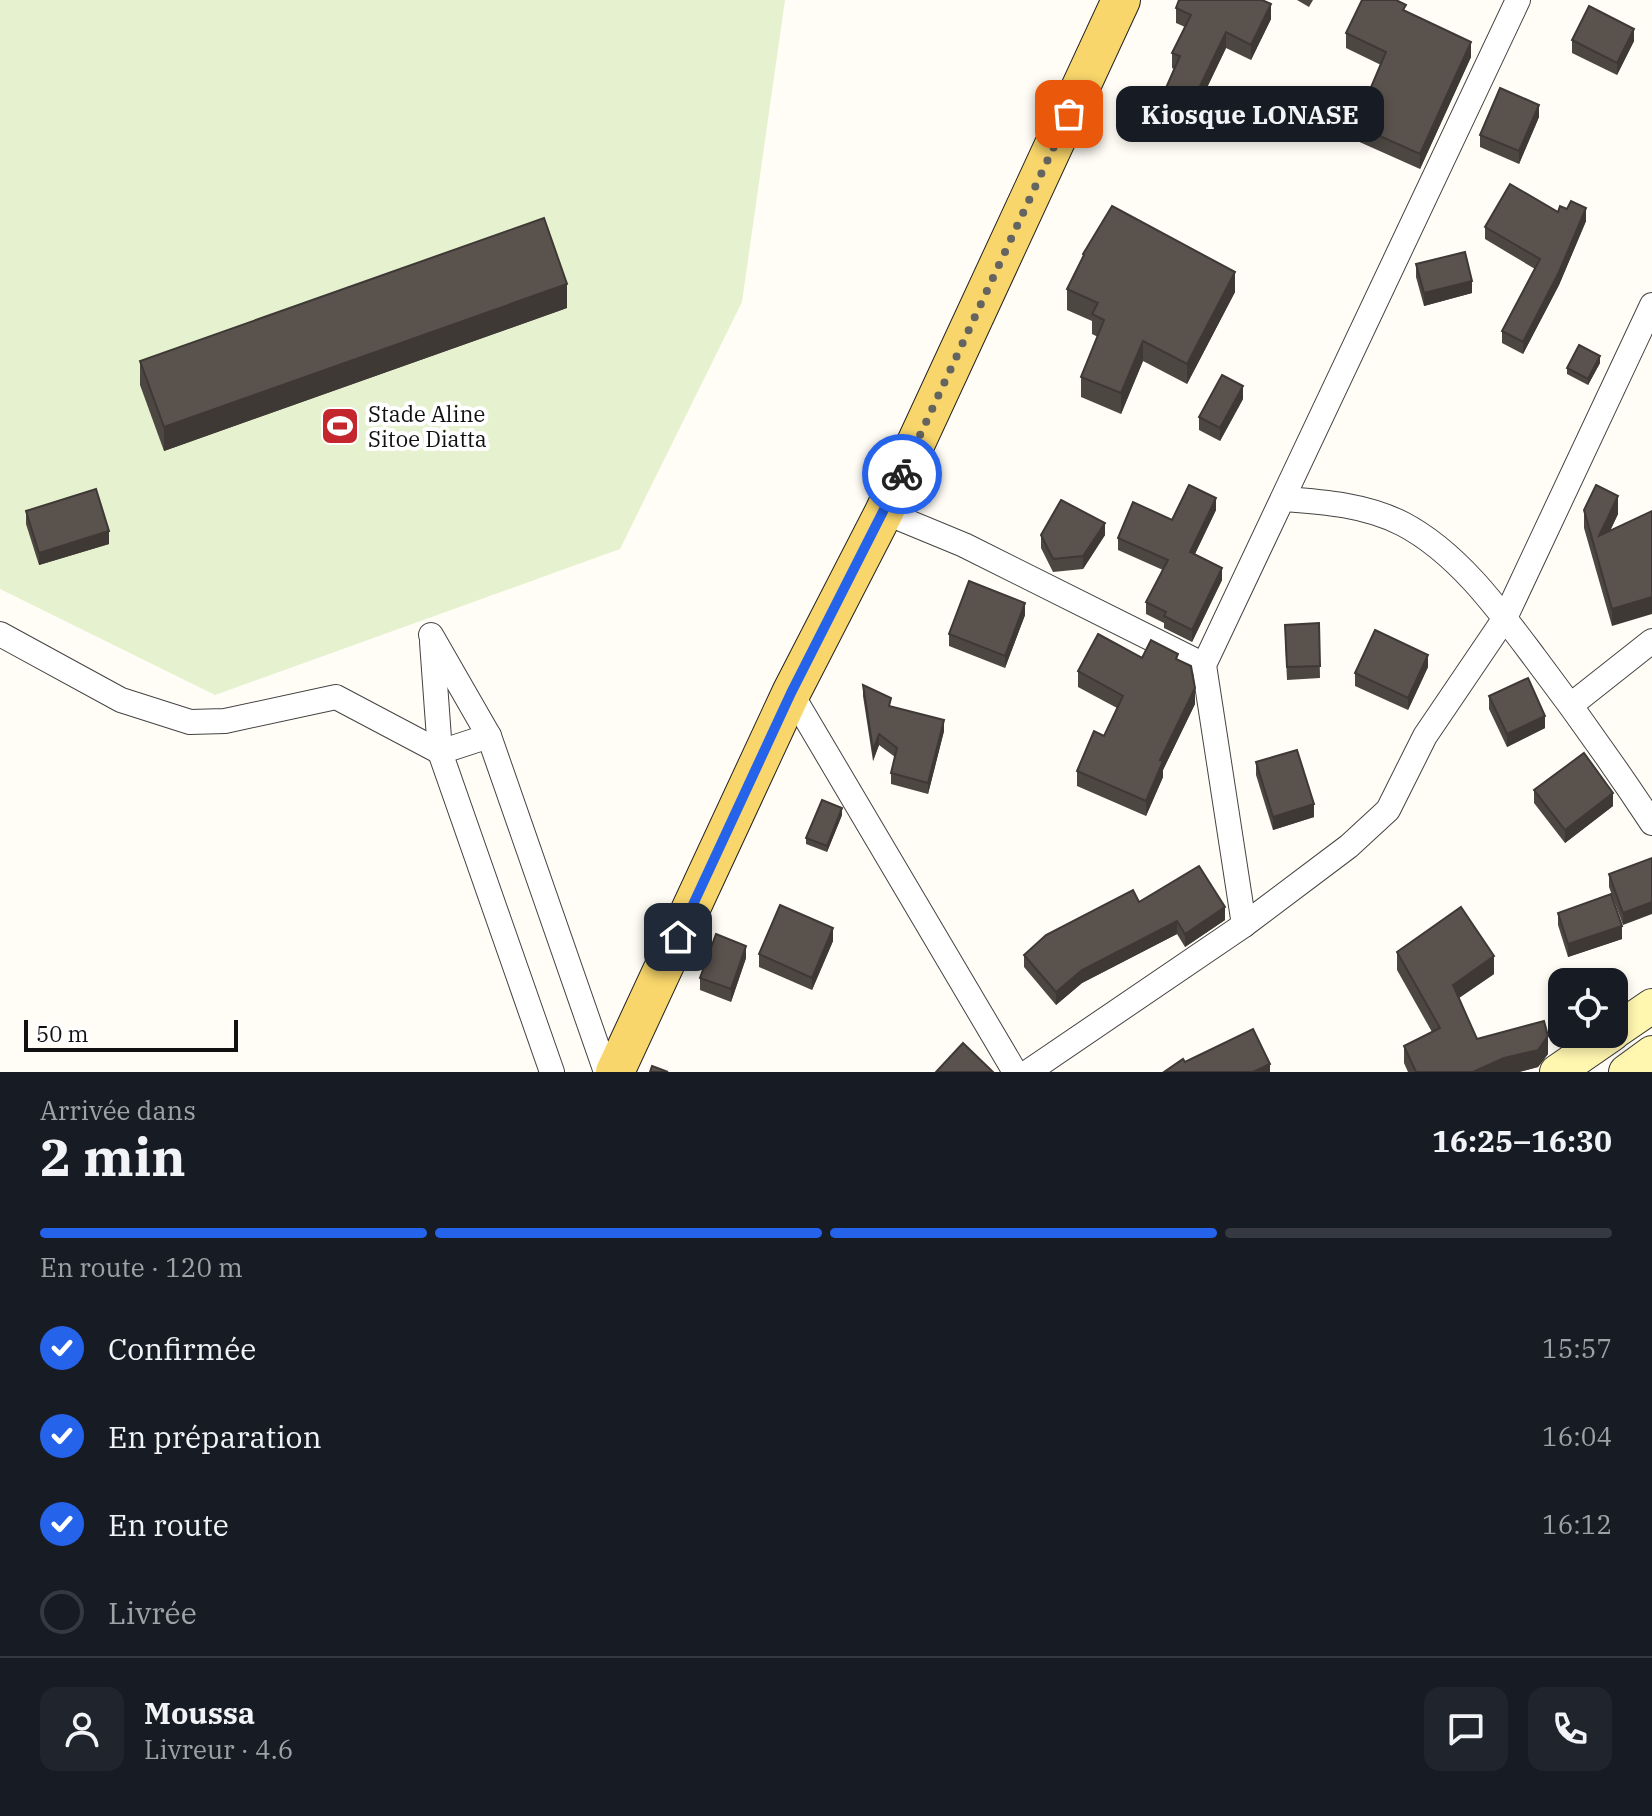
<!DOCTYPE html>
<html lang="fr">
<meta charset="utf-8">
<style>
body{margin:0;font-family:"IBM Plex Serif",serif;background:#20242c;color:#f1f3f6;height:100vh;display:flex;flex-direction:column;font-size:30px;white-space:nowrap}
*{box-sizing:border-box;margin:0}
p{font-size:26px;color:#9ea1a6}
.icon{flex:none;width:44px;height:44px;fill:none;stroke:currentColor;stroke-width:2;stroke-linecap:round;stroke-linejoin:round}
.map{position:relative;height:1072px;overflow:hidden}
.details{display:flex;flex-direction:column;background:#171b24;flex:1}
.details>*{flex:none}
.buttons{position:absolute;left:1548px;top:968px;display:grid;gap:16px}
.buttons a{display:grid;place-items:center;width:80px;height:80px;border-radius:16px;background:#171b24;box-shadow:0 4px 12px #0003;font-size:40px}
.scale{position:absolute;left:24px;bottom:20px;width:214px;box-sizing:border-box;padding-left:8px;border:4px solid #111;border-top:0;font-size:22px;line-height:28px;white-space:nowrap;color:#111;-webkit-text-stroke:6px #fff;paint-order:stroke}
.pin{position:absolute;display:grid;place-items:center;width:68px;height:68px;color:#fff;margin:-34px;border-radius:16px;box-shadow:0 4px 12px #0006}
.courier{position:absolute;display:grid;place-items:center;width:80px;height:80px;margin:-40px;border:6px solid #2563eb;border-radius:50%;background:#fff;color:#222;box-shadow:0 2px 10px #0007}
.bubble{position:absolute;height:56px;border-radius:16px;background:#171b24;box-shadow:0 4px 12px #0003;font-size:26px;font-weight:700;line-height:56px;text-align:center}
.summary em{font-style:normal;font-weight:700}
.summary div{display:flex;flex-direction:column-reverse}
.summary{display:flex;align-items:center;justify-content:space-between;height:136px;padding:0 40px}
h1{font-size:52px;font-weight:700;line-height:60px}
.bar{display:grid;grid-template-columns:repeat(4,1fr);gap:12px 8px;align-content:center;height:96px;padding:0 40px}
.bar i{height:10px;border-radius:6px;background:#363941}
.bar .on{background:#2563eb}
.bar p{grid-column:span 4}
.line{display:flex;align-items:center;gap:20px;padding:0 40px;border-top:2px solid #363941}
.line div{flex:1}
.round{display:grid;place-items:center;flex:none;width:84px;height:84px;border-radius:16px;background:#20242c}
ol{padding:0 40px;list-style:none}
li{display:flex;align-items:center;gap:24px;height:88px}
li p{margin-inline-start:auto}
li .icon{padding:8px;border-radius:50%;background:#2563eb;color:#fff;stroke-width:4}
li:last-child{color:#9ea1a6}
li i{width:44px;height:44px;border:4px solid #363941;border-radius:50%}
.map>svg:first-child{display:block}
.pitch{fill:#e6f2cf}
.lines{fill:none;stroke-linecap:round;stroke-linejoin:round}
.street-casing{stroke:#444;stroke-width:26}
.secondary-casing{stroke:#333;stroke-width:36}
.primary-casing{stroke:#222;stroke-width:40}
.street{stroke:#fff;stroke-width:24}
.secondary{stroke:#fff6b0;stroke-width:34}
.primary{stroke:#f9d66b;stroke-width:38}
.wall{fill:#4d4742}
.shaded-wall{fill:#3f3936}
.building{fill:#5a524d;stroke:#3f3936;stroke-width:2}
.done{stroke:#646461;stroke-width:8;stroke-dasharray:0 14.4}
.route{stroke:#2563eb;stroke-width:10}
.labels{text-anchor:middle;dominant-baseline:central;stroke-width:8;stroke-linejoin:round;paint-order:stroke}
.poi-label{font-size:22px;fill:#111;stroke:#fff;text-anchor:start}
</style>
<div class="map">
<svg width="1652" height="1072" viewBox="0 0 1652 1072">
<rect width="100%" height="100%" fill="#fffdf5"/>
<polygon class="pitch" points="0,0 785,0 742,302 620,549 215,695 0,589"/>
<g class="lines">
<defs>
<g id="street">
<path d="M1284,499C1325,502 1366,505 1403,524C1458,553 1499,610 1535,658C1576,712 1615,767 1652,823"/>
<polyline points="884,512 964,545 1204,665"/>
<polyline points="0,634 121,700 190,722 225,721 336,697 440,752 489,736"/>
<polyline points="431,635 489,736 606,1072"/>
<polyline points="432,642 440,752 552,1072"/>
<polyline points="791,693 1015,1072"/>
<polyline points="1571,705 1652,641"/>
<polyline points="1244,925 1204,665 1518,0"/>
<polyline points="1028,1072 1244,925 1349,846 1388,810 1425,736 1505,618 1652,305"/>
</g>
<g id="secondary">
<polyline points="1614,1032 1652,1006"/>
<polyline points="1557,1072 1612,1034"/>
<polyline points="1626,1072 1652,1053"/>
</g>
<polyline id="primary" points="615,1072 791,693 884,512 1121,0"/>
</defs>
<use href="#street" class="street-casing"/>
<use href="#secondary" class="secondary-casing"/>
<use href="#primary" class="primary-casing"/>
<use href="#street" class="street"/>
<use href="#secondary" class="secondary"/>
<use href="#primary" class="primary"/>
</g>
<g class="wall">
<polygon points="1297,0 1313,0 1309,7"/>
<polygon points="1176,8 1271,19 1251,60 1226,48 1189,125 1162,113 1162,97 1174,69 1172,68 1172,53 1185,27 1176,23"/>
<polygon points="1406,11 1471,57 1420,169 1355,140 1355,125 1381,65 1346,48 1346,33"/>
<polygon points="1572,40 1634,41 1617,75 1572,53"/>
<polygon points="1539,117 1519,164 1480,147 1480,135"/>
<polygon points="1558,212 1586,221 1559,285 1523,354 1502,343 1502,331 1535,269 1485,239 1485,227"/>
<polygon points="1083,254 1235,292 1187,384 1143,361 1121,414 1081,397 1081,377 1098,337 1092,334 1092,321 1067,310 1067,289 1083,259"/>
<polygon points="1416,264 1472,293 1424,306 1416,277"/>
<polygon points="567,308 164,451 140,385 140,361"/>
<polygon points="1600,363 1588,385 1567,374 1567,368"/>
<polygon points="1243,399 1220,441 1199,430 1199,417"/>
<polygon points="1216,510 1195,554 1222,580 1192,642 1164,628 1164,623 1146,614 1146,602 1163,570 1118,550 1118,538 1172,520"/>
<polygon points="1584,510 1618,514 1610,531 1652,511 1612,626 1584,528"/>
<polygon points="26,511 109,544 39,565 26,524"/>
<polygon points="1041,535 1105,535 1083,569 1053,572 1041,548"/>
<polygon points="1025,615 1005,668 949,646 949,634"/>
<polygon points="1319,623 1320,678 1287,680 1285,637"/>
<polygon points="1142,658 1178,660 1195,704 1163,770 1163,777 1146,816 1077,786 1077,771 1104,736 1117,708 1078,687 1078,671"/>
<polygon points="1428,667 1408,710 1355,686 1355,673"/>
<polygon points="863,685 891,707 944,731 928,794 891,784 891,773 895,757 879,745 873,761 863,696"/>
<polygon points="1489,696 1545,728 1507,747 1489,709"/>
<polygon points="1256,762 1314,817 1273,830 1256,775"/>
<polygon points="1534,790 1613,806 1565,843 1534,803"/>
<polygon points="842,815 827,852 806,844 806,838"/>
<polygon points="1652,858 1623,925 1609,887 1609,874"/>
<polygon points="1139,902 1225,920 1185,947 1177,934 1082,983 1056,1005 1024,967 1024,955"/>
<polygon points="1558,913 1622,939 1568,957 1558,925"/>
<polygon points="833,941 812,990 759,967 759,954"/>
<polygon points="1397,952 1494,974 1459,998 1477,1039 1548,1054 1538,1067 1519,1072 1408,1072 1404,1063 1404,1046 1432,1032 1397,970"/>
<polygon points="746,958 731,1002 700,990 700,978"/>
</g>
<g class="shaded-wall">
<polygon points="1271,4 1271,19 1251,60 1251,45"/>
<polygon points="1634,29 1634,41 1617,75 1617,63"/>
<polygon points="1226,32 1226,48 1189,125 1189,109"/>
<polygon points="1471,42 1471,57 1420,169 1420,154"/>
<polygon points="1539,105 1539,117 1519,164 1519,151"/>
<polygon points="1586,208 1586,221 1559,285 1523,354 1523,342"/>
<polygon points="1235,272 1235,292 1187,384 1187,364"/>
<polygon points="1472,281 1472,293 1424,306 1424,293"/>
<polygon points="567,284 567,308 164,451 164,427"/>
<polygon points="1143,341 1143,361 1121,414 1121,393"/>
<polygon points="1600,356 1600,363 1588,385 1588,379"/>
<polygon points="1243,386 1243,399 1220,441 1220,428"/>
<polygon points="1618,496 1618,514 1599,554 1599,536"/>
<polygon points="1216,498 1216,510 1190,564 1190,552"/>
<polygon points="1105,523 1105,535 1083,569 1083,556"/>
<polygon points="109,531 109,544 39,565 39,553"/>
<polygon points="1222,568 1222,580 1192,642 1192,630"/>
<polygon points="1652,597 1652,614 1612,626 1612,609"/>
<polygon points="1025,603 1025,615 1005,668 1005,656"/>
<polygon points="1428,655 1428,667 1408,710 1408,698"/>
<polygon points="1195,688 1195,704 1163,770 1163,777 1146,816 1146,801 1160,760"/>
<polygon points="1545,716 1545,728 1507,747 1507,734"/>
<polygon points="944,720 944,731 928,794 928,783"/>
<polygon points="879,734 879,745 873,761 873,750"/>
<polygon points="1613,793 1613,806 1565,843 1565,830"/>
<polygon points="1314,804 1314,817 1273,830 1273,817"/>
<polygon points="842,808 842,815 827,852 827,846"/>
<polygon points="1652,902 1652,914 1623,925 1623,913"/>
<polygon points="1225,907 1225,920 1185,947 1185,934"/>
<polygon points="1177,921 1177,934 1082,983 1056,1005 1056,992 1082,970"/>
<polygon points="1622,926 1622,939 1568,957 1568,944"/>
<polygon points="833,928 833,941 812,990 812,978"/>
<polygon points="746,946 746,958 731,1002 731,989"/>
<polygon points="1494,956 1494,974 1453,1002 1453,985"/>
<polygon points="1548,1036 1548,1054 1538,1067 1519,1072 1473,1072"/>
<polygon points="1270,1064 1270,1072 1253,1072"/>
</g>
<g class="building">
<polygon points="1179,0 1262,0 1271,4 1251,45 1226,32 1189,109 1162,97 1180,56 1172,53 1191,15 1176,8"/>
<polygon points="1362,0 1396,0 1406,5 1403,10 1471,42 1420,154 1355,125 1386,52 1346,33"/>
<polygon points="1589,6 1634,29 1617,63 1572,40"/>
<polygon points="1500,88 1539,105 1519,151 1480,135"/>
<polygon points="1510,184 1558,212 1560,206 1567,209 1571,201 1586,208 1559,272 1523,342 1502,331 1540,259 1485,227"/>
<polygon points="1112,206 1235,272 1187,364 1143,341 1121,393 1081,377 1104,320 1092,314 1098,303 1067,289 1084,255 1083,254"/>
<polygon points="544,218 567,284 164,427 140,361"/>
<polygon points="1465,252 1472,281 1424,293 1416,264"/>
<polygon points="1579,345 1600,356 1588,379 1567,368"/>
<polygon points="1222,375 1243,386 1220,428 1199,417"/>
<polygon points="1189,485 1216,498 1190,552 1222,568 1192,630 1164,616 1166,612 1146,602 1168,560 1118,538 1133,502 1172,520"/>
<polygon points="1596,485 1618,496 1599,536 1652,511 1652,597 1612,609 1584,510"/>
<polygon points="96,489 109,531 39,553 26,511"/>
<polygon points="1061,500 1105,523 1083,556 1053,559 1041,535"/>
<polygon points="969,581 1025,603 1005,656 949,634"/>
<polygon points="1319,623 1320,666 1287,667 1285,625"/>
<polygon points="1375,630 1428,655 1408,698 1355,673"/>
<polygon points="1098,634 1142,658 1151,640 1178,654 1176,659 1191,666 1195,688 1160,760 1163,761 1146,801 1077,771 1094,731 1104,736 1123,696 1078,671"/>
<polygon points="1528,678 1545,716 1507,734 1489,696"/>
<polygon points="863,685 891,698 889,706 944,720 928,783 891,773 897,748 879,734 873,750"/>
<polygon points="1297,750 1314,804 1273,817 1256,762"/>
<polygon points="1584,753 1613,793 1565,830 1534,790"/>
<polygon points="822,800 842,808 827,846 806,838"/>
<polygon points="1652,858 1652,902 1623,913 1609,874"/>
<polygon points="1199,866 1225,907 1185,934 1177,921 1082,970 1056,992 1024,955 1046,935 1133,890 1139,902"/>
<polygon points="1611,894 1622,926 1568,944 1558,913"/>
<polygon points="780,905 833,928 812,978 759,954"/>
<polygon points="1461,907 1494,956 1453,985 1477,1039 1544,1021 1548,1036 1538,1050 1504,1058 1473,1072 1416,1072 1404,1046 1440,1028 1397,952"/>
<polygon points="716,934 746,946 731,989 700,978"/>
<polygon points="1253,1029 1270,1064 1253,1072 1164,1072 1183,1059 1185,1062"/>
<polygon points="963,1043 993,1072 936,1072"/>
<polygon points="652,1066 668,1072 650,1072"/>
</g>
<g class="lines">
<polyline class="done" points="902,474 1069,114"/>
<polyline class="route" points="678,937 791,693 902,474"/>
</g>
<defs>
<symbol id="stadium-square" viewBox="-11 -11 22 22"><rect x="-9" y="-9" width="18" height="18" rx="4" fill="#c4262e" stroke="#fff"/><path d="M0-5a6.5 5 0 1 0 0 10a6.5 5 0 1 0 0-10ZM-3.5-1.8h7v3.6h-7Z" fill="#fff"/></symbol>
</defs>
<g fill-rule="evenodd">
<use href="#stadium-square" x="318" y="404" width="44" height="44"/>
</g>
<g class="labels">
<g class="poi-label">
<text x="368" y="413">Stade Aline<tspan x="368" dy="25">Sitoe Diatta</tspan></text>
</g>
</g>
</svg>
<div class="buttons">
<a><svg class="icon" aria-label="locate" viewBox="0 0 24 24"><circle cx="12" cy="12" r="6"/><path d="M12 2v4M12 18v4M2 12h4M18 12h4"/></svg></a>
</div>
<div class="scale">50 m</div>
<div class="pin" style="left:1069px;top:114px;background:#ea580c"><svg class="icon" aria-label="bag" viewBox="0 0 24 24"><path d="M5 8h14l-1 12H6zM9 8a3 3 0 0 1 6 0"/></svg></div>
<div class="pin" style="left:678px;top:937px;background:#1f2937"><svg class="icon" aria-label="home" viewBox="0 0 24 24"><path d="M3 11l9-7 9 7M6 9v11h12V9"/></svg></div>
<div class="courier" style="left:902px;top:474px"><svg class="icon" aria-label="bike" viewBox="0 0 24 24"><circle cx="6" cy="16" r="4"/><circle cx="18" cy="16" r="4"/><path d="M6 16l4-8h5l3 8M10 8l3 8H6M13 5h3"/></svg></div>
<div class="bubble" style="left:1116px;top:86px;width:268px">Kiosque LONASE</div>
</div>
<section class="details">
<div class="summary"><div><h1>2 min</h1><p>Arrivée dans</p></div><em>16:25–16:30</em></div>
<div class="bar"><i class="on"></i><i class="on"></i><i class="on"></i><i></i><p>En route · 120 m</p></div>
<ol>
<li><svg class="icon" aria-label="check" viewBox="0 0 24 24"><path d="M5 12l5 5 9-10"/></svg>Confirmée<p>15:57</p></li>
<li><svg class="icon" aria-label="check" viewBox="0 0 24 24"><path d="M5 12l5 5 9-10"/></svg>En préparation<p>16:04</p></li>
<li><svg class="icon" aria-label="check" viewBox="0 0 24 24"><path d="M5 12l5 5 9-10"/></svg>En route<p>16:12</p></li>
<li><i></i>Livrée</li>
</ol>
<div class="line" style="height:144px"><a class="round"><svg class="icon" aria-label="person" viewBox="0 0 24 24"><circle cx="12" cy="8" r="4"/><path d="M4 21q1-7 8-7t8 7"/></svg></a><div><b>Moussa</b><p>Livreur · 4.6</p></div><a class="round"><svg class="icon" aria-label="chat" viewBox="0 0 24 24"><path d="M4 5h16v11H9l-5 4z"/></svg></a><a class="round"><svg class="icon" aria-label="phone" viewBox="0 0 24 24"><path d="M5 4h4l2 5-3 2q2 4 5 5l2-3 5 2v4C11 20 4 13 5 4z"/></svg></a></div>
</section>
